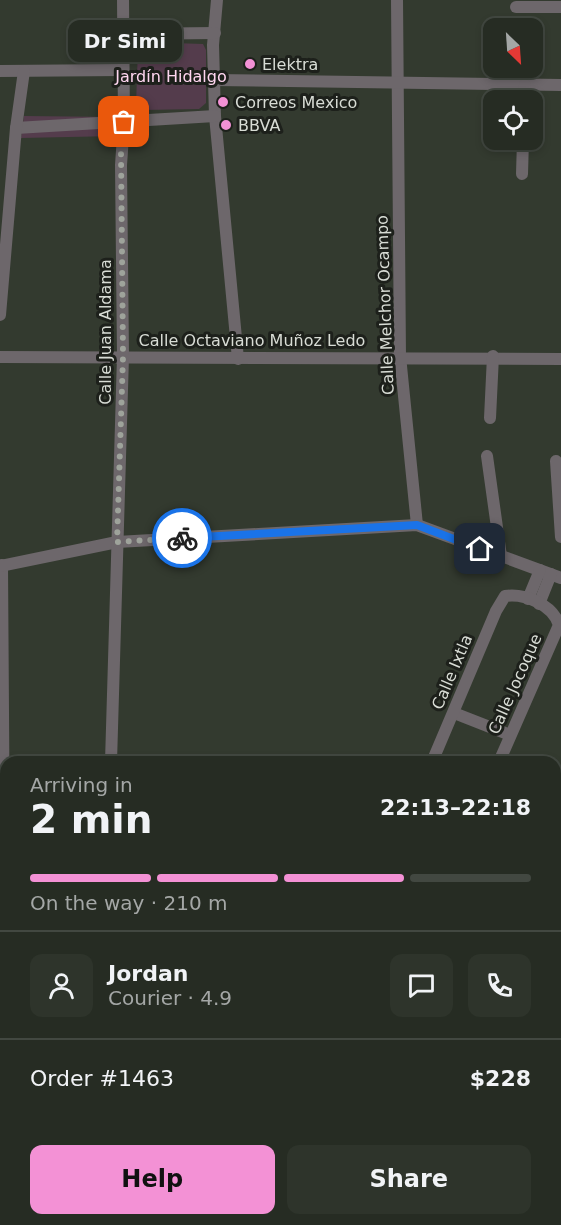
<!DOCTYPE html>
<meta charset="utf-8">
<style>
body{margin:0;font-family:"DejaVu Sans",sans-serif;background:#2e342b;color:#f1f3f6;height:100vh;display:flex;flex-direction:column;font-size:22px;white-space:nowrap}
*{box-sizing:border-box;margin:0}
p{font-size:20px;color:#a4a7a6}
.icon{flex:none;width:33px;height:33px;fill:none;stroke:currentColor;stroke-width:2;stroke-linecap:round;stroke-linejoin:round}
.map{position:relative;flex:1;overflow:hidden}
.panel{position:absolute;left:0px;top:756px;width:561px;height:470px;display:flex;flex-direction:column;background:#262c23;border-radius:18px 18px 0 0;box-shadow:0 3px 9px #0003,0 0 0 2px #424841}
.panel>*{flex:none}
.needle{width:39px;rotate:155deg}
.controls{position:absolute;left:483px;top:18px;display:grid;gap:12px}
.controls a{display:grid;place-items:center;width:60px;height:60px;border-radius:12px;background:#262c23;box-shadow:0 3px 9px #0003,0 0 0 2px #424841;font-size:30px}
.pin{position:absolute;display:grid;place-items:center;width:51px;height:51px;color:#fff;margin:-26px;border-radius:12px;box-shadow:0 3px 9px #0006}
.courier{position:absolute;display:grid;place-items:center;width:60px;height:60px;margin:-30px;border:4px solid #1a73e8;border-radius:50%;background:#fff;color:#222;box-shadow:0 2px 8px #0007}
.bubble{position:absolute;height:42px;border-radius:12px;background:#262c23;box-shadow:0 3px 9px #0003,0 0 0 2px #424841;font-size:20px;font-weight:600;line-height:42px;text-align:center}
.summary em{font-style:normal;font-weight:600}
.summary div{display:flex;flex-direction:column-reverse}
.summary{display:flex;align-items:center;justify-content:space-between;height:102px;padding:0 30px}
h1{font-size:39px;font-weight:600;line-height:45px}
.bar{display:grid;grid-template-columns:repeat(4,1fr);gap:9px 6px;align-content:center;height:72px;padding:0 30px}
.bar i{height:8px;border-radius:4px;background:#424841}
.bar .on{background:#f391d5}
.bar p{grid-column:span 4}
.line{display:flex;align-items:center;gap:15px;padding:0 30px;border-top:2px solid #424841}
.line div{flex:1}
.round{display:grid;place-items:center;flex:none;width:63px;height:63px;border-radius:12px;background:#2e342b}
.cta{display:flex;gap:12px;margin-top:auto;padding:12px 30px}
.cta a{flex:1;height:69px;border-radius:12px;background:#f391d5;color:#111;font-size:24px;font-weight:600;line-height:69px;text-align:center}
.cta a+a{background:#2e342b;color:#f1f3f6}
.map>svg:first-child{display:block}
.built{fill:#394434}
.green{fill:#543c4c}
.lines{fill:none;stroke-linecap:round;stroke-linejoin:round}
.minor{stroke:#6d676b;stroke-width:12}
.done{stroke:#9ea39b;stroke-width:6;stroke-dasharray:0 10.8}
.route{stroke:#1a73e8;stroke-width:8}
.poi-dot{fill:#f391d5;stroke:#1d201b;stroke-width:2}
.labels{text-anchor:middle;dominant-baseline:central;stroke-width:6;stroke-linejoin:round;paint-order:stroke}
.poi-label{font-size:16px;fill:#d8dcd5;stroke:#1d201b;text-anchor:start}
.park-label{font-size:16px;fill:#ffd6f0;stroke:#1d201b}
.street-label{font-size:16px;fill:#d8dcd5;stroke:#1d201b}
</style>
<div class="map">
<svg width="561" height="1225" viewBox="0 0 561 1225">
<rect width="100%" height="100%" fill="#333a2f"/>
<g class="built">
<polygon points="6,875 6,972 0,968 0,884"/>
<polygon points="178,1220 260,1220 258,1225 191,1225"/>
</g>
<g class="green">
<polygon points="143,42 203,44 206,50 206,103 199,109 143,110 136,105 138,47"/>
<polygon points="24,116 118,117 117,136 21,138"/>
</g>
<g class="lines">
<g class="minor">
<polyline points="217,0 213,45 215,116 238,359"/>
<polyline points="397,0 400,356 417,525"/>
<polyline points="516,7 561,7"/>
<polyline points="124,34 215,33"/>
<polyline points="0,71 123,70"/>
<polyline points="213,80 561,85"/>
<polyline points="524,100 525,85"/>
<polyline points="16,128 215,116"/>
<polyline points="522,174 523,140"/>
<polyline points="0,315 16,128 24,71"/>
<polyline points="0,357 561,359"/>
<polyline points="490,418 493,356"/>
<polyline points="487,456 501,556"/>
<polyline points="556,461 561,537"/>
<polyline points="2,565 4,857"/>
<polyline points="0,566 117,542 417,525 561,578"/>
<polyline points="528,599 540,570"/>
<polyline points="539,604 551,574"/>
<polyline points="454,713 510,735"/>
<polyline points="111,762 123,356 121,165 124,122 123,0"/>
<path d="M432,762L496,611L505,596C525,593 553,605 559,625L499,762"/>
<polyline points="0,1011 6,1016"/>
<polyline points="0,1087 6,1091"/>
<polyline points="555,1139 561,1141"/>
<polyline points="0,1174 6,1160"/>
<polyline points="0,1212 6,1195"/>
<polyline points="159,1220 170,1225"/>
<polyline points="27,1225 29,1220"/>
<polyline points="127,1225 129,1220"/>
<polyline points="266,1225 269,1220"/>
<polyline points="336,1225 338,1220"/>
<polyline points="416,1225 419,1220"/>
<polyline points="492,1225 495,1220"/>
<polyline points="508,1225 511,1220"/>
</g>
</g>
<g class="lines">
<polyline class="done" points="124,122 121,153 123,356 117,542 182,538"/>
<polyline class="route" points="182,538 417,525 480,549"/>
</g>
<g class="poi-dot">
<circle cx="250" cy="64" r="6"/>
<circle cx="223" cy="102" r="6"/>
<circle cx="226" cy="125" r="6"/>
</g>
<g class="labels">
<g class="poi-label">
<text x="262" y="64">Elektra</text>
<text x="235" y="102">Correos Mexico</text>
<text x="238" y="125">BBVA</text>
</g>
<g class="park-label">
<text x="171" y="76">Jardín Hidalgo</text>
</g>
<g class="street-label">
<text transform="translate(385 305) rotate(-92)">Calle Melchor Ocampo</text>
<text transform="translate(105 332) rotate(-90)">Calle Juan Aldama</text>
<text x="252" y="340">Calle Octaviano Muñoz Ledo</text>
<text transform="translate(452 672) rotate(-67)">Calle Ixtla</text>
<text transform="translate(515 684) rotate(-66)">Calle Jocoque</text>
</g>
</g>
</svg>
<div class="controls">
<a><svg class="needle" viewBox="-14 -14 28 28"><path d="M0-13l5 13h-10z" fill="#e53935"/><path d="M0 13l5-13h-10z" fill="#a4a7a6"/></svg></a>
<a><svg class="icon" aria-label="locate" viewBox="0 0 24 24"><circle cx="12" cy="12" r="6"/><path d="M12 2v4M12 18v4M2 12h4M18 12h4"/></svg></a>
</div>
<div class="pin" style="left:124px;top:122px;background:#ea580c"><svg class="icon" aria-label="bag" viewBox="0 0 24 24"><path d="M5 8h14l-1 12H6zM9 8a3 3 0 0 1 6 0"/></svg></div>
<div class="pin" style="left:480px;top:549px;background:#1f2937"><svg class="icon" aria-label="home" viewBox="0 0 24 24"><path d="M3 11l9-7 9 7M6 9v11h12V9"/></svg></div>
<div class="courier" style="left:182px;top:538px"><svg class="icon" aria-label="bike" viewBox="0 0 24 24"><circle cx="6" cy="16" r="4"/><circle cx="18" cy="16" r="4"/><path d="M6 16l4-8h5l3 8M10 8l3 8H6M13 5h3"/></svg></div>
<div class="bubble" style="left:68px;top:20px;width:114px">Dr Simi</div>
<section class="panel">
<div class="summary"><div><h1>2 min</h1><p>Arriving in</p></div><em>22:13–22:18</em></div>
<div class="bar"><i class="on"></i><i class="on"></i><i class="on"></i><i></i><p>On the way · 210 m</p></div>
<div class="line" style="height:108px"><a class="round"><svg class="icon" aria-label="person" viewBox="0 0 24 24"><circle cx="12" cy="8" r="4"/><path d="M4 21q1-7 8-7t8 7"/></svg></a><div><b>Jordan</b><p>Courier · 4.9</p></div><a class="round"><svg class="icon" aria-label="chat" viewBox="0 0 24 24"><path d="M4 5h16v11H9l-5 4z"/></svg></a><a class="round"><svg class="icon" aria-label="phone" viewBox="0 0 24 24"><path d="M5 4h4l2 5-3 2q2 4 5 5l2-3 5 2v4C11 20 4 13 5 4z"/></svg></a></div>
<div class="line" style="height:78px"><div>Order #1463</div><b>$228</b></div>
<div class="cta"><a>Help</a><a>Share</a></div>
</section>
</div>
